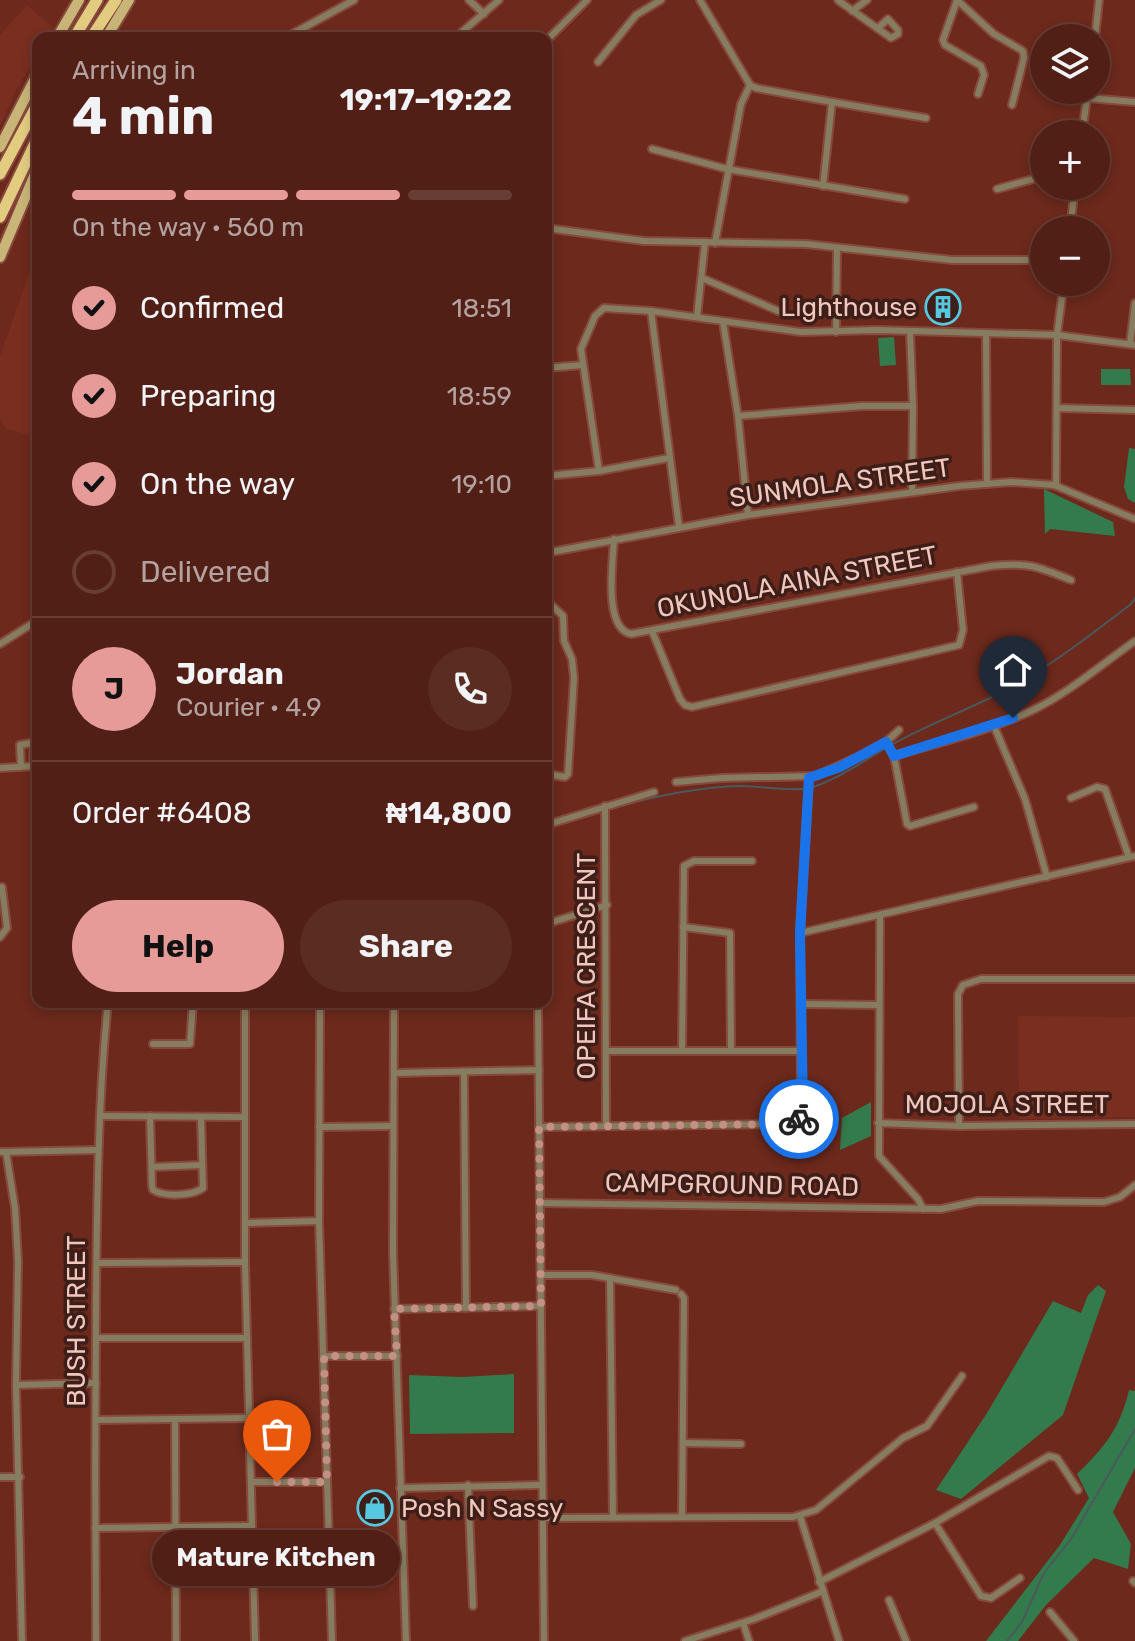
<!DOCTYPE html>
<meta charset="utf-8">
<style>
body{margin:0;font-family:Rubik,sans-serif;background:#5b2c22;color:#f1f3f6;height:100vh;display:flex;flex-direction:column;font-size:30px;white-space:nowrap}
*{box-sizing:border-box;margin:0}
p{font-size:26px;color:#b4a2a0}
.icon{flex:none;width:44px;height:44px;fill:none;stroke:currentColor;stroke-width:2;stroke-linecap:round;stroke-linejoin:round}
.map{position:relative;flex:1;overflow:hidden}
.sheet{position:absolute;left:32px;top:32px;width:520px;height:976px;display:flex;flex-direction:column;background:#511f15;border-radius:16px;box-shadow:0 4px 12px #0003,0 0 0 2px #673d34}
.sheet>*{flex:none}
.controls{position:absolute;left:1030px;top:24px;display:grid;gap:16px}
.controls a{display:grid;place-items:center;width:80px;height:80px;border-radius:50%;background:#511f15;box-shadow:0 4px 12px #0003,0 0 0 2px #673d34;font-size:40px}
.pin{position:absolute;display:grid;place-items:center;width:68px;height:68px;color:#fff;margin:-82px -34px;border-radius:50% 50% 50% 0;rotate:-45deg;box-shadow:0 0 8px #0007}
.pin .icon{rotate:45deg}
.courier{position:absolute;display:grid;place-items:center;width:80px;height:80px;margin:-40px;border:6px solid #1a73e8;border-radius:50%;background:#fff;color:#222;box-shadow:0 2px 10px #0007}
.bubble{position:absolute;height:56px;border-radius:28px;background:#511f15;box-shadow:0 4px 12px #0003,0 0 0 2px #673d34;font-size:26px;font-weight:700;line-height:56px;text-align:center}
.overview em{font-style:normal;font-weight:700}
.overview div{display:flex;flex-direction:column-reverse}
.overview{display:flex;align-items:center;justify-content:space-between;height:136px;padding:0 40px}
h1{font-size:52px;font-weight:700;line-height:60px}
.bar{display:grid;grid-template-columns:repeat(4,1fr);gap:12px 8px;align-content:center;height:96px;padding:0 40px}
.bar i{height:10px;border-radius:6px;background:#673d34}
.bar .current{background:#e69b98}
.bar p{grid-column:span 4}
.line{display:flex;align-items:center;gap:20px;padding:0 40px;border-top:2px solid #673d34}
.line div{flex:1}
.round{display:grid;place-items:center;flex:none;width:84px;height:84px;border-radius:42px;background:#5b2c22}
ol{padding:0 40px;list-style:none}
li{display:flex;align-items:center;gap:24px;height:88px}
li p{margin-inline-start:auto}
li .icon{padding:8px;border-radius:50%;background:#e69b98;color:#111;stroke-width:4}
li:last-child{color:#b4a2a0}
li i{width:44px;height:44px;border:4px solid #673d34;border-radius:50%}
.action{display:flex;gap:16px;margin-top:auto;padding:16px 40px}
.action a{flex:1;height:92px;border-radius:48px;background:#e69b98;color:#111;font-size:32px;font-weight:700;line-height:92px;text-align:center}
.action a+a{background:#5b2c22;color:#f1f3f6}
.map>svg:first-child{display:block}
.built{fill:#792e1f}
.green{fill:#337a4c}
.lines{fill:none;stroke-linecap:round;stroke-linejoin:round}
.stream{stroke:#4a5a5c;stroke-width:2}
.minor-casing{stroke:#87493c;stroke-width:10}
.primary-casing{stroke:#87493c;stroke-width:14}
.motorway-casing{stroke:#87493c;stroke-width:15}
.minor{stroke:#867c5f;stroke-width:6}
.primary{stroke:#c8b577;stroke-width:10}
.motorway{stroke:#e3cb80;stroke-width:11}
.done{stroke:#c29085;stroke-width:8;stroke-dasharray:0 14.4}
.route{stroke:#1a73e8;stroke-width:10}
.labels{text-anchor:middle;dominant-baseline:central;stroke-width:7;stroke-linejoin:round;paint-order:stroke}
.poi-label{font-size:26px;fill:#f1c7bd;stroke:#3d1e18;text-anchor:end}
.street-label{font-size:26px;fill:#f1c7bd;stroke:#3d1e18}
</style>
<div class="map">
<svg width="1135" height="1641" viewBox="0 0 1135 1641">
<rect width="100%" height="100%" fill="#6c291c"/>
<g class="built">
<polygon points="27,5 55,29 49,38 38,38 38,55 17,88 0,126 0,35"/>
<polygon points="38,249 38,437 6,429 0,419 0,356"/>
<polygon points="1018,1016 1135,1017 1135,1117 1019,1119"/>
</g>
<g class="green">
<polygon points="894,337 896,365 880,366 878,338"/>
<polygon points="1101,369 1130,369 1131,385 1101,385"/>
<polygon points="1129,448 1135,449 1135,503 1128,499 1124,487"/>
<polygon points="1044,489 1113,522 1115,536 1050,529 1045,534"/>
<polygon points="871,1102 871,1136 840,1150 842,1118"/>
<polygon points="1098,1285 1106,1291 1063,1415 961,1499 936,1490 987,1413 1053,1301 1081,1313 1088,1295"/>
<polygon points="514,1374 514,1433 410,1434 409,1375 462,1377"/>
<path d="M1129,1390L1135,1391V1468L1113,1512L1131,1544L1128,1569L1094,1558L1046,1605L1018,1641H986L1060,1545L1089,1498L1077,1474C1105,1447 1120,1428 1129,1390Z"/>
</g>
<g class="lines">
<g class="stream">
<path d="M891,745C925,726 962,712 998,694C1045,671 1089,636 1131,604L1135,598"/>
<path d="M613,808C655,796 696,787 741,786C758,786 794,792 809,788C835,781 862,762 886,748"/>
<polyline points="1007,1641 1022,1622 1044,1573 1071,1539 1135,1429"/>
</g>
<defs>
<g id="minor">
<polyline points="469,0 484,14"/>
<polyline points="700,0 750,85"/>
<polyline points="838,0 839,1 891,38 898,34 898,30 888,19 878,28"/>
<polyline points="957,0 994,34 1023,51 1024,58 1012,105"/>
<polyline points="957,0 943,40 945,45 981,66 984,75 978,94"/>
<polyline points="852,11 867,0"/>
<polyline points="285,38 354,0"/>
<polyline points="455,38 499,0"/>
<polyline points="1095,38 1099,0"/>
<polyline points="546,41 587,0"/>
<polyline points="598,62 636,15 661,0"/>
<polyline points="750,85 756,88 832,102 823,186"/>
<polyline points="1088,98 1135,102"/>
<polyline points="832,102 926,118"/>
<polyline points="1082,134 1088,90"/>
<polyline points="652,149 727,169 905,199"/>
<polyline points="997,189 1044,176"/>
<polyline points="546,228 644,241 806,244 952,260 1044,260"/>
<polyline points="1070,230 1075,186"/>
<polyline points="715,243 741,104 750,85"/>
<polyline points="702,278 783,313"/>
<polyline points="651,311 679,527"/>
<polyline points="697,317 705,242"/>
<polyline points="723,322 738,416 748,515"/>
<polyline points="836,332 837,249"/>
<polyline points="910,332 913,406 912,492"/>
<polyline points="986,333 987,484"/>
<polyline points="1130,344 1135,303"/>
<polyline points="546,368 582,365"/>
<polyline points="1057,408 1135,410"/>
<polyline points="738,416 862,406 913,406"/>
<polyline points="599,471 581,349 595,316 604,308 651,311 801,332 877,330 1057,335 1135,345"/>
<polyline points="546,476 599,471 669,458"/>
<polyline points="1056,486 1057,335 1064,282"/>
<path d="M614,539C613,562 603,628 631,634L991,566C1027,562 1037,566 1071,580"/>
<polyline points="546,553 748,515 959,486 1011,482 1054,485 1135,519"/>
<polyline points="546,600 563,616 564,641 572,659 574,678 568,774 565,777 546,774"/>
<polyline points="652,631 680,699 685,705 692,707 959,645 963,630 957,572"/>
<polyline points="0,644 38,620"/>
<polyline points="994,726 1025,799 1047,877"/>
<path d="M886,742L894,756C940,742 989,731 1033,710C1070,692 1102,664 1135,641"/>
<polyline points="894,756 907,824 910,826 974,807"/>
<polyline points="0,768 33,766 34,746 31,743 20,745 21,767"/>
<polyline points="676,782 721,778 816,776 864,754 886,742 899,730"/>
<polyline points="1071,798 1097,787 1105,789 1129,857"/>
<polyline points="605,806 606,1126"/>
<polyline points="546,825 654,792"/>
<polyline points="880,916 879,1156 918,1199 923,1209"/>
<polyline points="546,924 607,905"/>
<polyline points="683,927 730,933 731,1050"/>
<polyline points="800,933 1135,856"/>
<polyline points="0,937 7,928 2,887"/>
<polyline points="245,1002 245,1262 255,1641"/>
<polyline points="320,1002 319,1221 332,1641"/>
<polyline points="394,1002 393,1252 406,1641"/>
<polyline points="538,1002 544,1641"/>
<polyline points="801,1004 879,1005"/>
<polyline points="153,1044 190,1044 193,1002"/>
<polyline points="682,1050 684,866 694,861 752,861"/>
<polyline points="608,1051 800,1051"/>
<polyline points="464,1072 466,1308"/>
<polyline points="394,1073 539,1070"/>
<polyline points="100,1116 244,1117"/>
<path d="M150,1116L152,1186L153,1190C165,1197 192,1196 203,1188L201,1117"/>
<polyline points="878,1123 959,1126 1135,1124"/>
<polyline points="959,1126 958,994 963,985 981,979 1135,979"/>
<polyline points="319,1127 393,1126"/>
<polyline points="539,1127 787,1124 801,1116 800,933 809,778"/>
<polyline points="0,1152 98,1150"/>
<polyline points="6,1152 15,1208 18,1261 16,1385 22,1641"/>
<polyline points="152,1167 202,1165"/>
<polyline points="540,1203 941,1209 978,1201 1104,1202 1120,1197 1135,1185"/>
<polyline points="245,1223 319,1221"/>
<polyline points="97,1263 245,1262"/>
<polyline points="541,1275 592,1275 676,1290"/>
<polyline points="610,1278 613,1517"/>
<polyline points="681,1294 684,1298 682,1516"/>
<polyline points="394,1309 541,1306"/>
<polyline points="96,1338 247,1338"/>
<polyline points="324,1356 397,1356"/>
<polyline points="16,1385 96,1383"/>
<polyline points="96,1420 250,1418"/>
<polyline points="175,1420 176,1641"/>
<polyline points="683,1443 741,1444"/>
<polyline points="0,1477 20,1477"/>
<polyline points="252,1482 327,1482"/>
<polyline points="468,1485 473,1606"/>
<polyline points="400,1488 541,1485"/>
<polyline points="800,1516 839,1641"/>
<polyline points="543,1518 793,1517 816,1510 903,1438 927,1426 962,1376"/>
<polyline points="935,1523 981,1596 991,1598 1020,1578"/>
<polyline points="95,1528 252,1526"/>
<polyline points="1133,1581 1135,1583"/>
<polyline points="819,1582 935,1523 1049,1456 1057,1458 1078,1490"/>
<polyline points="889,1600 906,1641"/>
<polyline points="1050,1612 1074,1641"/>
<polyline points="743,1623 749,1641"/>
<path d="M96,1641C95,1527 95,1414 96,1300C97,1200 98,1101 108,1002"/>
<polyline points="685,1641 754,1619 821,1592"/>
</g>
<g id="primary">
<polyline points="57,38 79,0"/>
<polyline points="106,38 129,0"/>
<polyline points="0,147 38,73"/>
<polyline points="0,257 38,167"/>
</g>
<g id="motorway">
<polyline points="74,38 97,0"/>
<polyline points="91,38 116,0"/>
<polyline points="0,174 38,103"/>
<polyline points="0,217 38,137"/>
</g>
</defs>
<use href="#minor" class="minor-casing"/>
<use href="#primary" class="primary-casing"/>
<use href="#motorway" class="motorway-casing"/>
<use href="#minor" class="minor"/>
<use href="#primary" class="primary"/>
<use href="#motorway" class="motorway"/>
</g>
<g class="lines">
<polyline class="done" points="277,1482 327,1482 324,1356 397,1356 394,1309 541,1306 539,1127 787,1124 799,1119"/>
<polyline class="route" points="799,1119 803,1110 800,933 809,778 840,767 886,742 894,756 1013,718"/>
</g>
<defs>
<symbol id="building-ring" viewBox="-11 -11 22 22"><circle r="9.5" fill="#3d1e18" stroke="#56c9e0" stroke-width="1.5"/><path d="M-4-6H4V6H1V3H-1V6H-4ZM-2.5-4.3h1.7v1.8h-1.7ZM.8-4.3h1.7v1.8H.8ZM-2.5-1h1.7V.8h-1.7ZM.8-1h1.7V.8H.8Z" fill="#56c9e0"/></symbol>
<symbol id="shop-ring" viewBox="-11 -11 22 22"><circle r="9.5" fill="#3d1e18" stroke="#56c9e0" stroke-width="1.5"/><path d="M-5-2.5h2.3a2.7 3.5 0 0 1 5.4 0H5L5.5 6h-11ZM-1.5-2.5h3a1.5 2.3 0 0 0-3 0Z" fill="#56c9e0"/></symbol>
</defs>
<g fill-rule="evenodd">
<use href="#building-ring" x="923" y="287" width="40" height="40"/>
<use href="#shop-ring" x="355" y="1488" width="40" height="40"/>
</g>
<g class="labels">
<g class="poi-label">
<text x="917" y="307">Lighthouse</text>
<text x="401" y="1508" text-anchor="start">Posh N Sassy</text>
</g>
<g class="street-label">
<text transform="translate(840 483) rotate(-8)">SUNMOLA STREET</text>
<text transform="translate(797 582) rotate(-11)">OKUNOLA AINA STREET</text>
<text transform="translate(586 966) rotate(-90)">OPEIFA CRESCENT</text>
<text x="1007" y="1104">MOJOLA STREET</text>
<text transform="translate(732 1185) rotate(1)">CAMPGROUND ROAD</text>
<text transform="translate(76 1321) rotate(-90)">BUSH STREET</text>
</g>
</g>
</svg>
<div class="controls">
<a><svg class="icon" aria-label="layers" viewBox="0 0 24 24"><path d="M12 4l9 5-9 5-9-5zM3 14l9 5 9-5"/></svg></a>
<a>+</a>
<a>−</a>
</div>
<div class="pin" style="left:277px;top:1482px;background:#ea580c"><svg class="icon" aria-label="bag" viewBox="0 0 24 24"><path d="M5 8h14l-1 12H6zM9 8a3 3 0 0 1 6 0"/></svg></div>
<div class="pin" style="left:1013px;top:718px;background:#1f2937"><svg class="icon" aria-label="home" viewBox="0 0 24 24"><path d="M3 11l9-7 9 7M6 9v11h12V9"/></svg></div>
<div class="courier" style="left:799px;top:1119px"><svg class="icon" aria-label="bike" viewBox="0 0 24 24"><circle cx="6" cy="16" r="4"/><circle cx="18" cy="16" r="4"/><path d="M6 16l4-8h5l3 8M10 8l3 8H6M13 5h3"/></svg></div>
<div class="bubble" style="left:152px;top:1530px;width:248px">Mature Kitchen</div>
<section class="sheet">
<div class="overview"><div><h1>4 min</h1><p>Arriving in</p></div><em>19:17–19:22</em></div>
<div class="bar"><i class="current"></i><i class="current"></i><i class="current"></i><i></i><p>On the way · 560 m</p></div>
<ol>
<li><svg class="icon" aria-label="check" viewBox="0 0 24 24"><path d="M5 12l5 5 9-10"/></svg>Confirmed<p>18:51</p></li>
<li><svg class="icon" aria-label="check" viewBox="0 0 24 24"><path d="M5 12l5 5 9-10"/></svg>Preparing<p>18:59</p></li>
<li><svg class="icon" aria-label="check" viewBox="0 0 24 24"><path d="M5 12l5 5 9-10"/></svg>On the way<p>19:10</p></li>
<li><i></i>Delivered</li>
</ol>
<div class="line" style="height:144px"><b class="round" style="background:#e69b98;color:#111">J</b><div><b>Jordan</b><p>Courier · 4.9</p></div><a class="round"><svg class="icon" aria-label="phone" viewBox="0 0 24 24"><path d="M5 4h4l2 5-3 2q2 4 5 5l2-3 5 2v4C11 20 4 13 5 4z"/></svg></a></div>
<div class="line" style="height:104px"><div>Order #6408</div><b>₦14,800</b></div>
<div class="action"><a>Help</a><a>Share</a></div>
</section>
</div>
